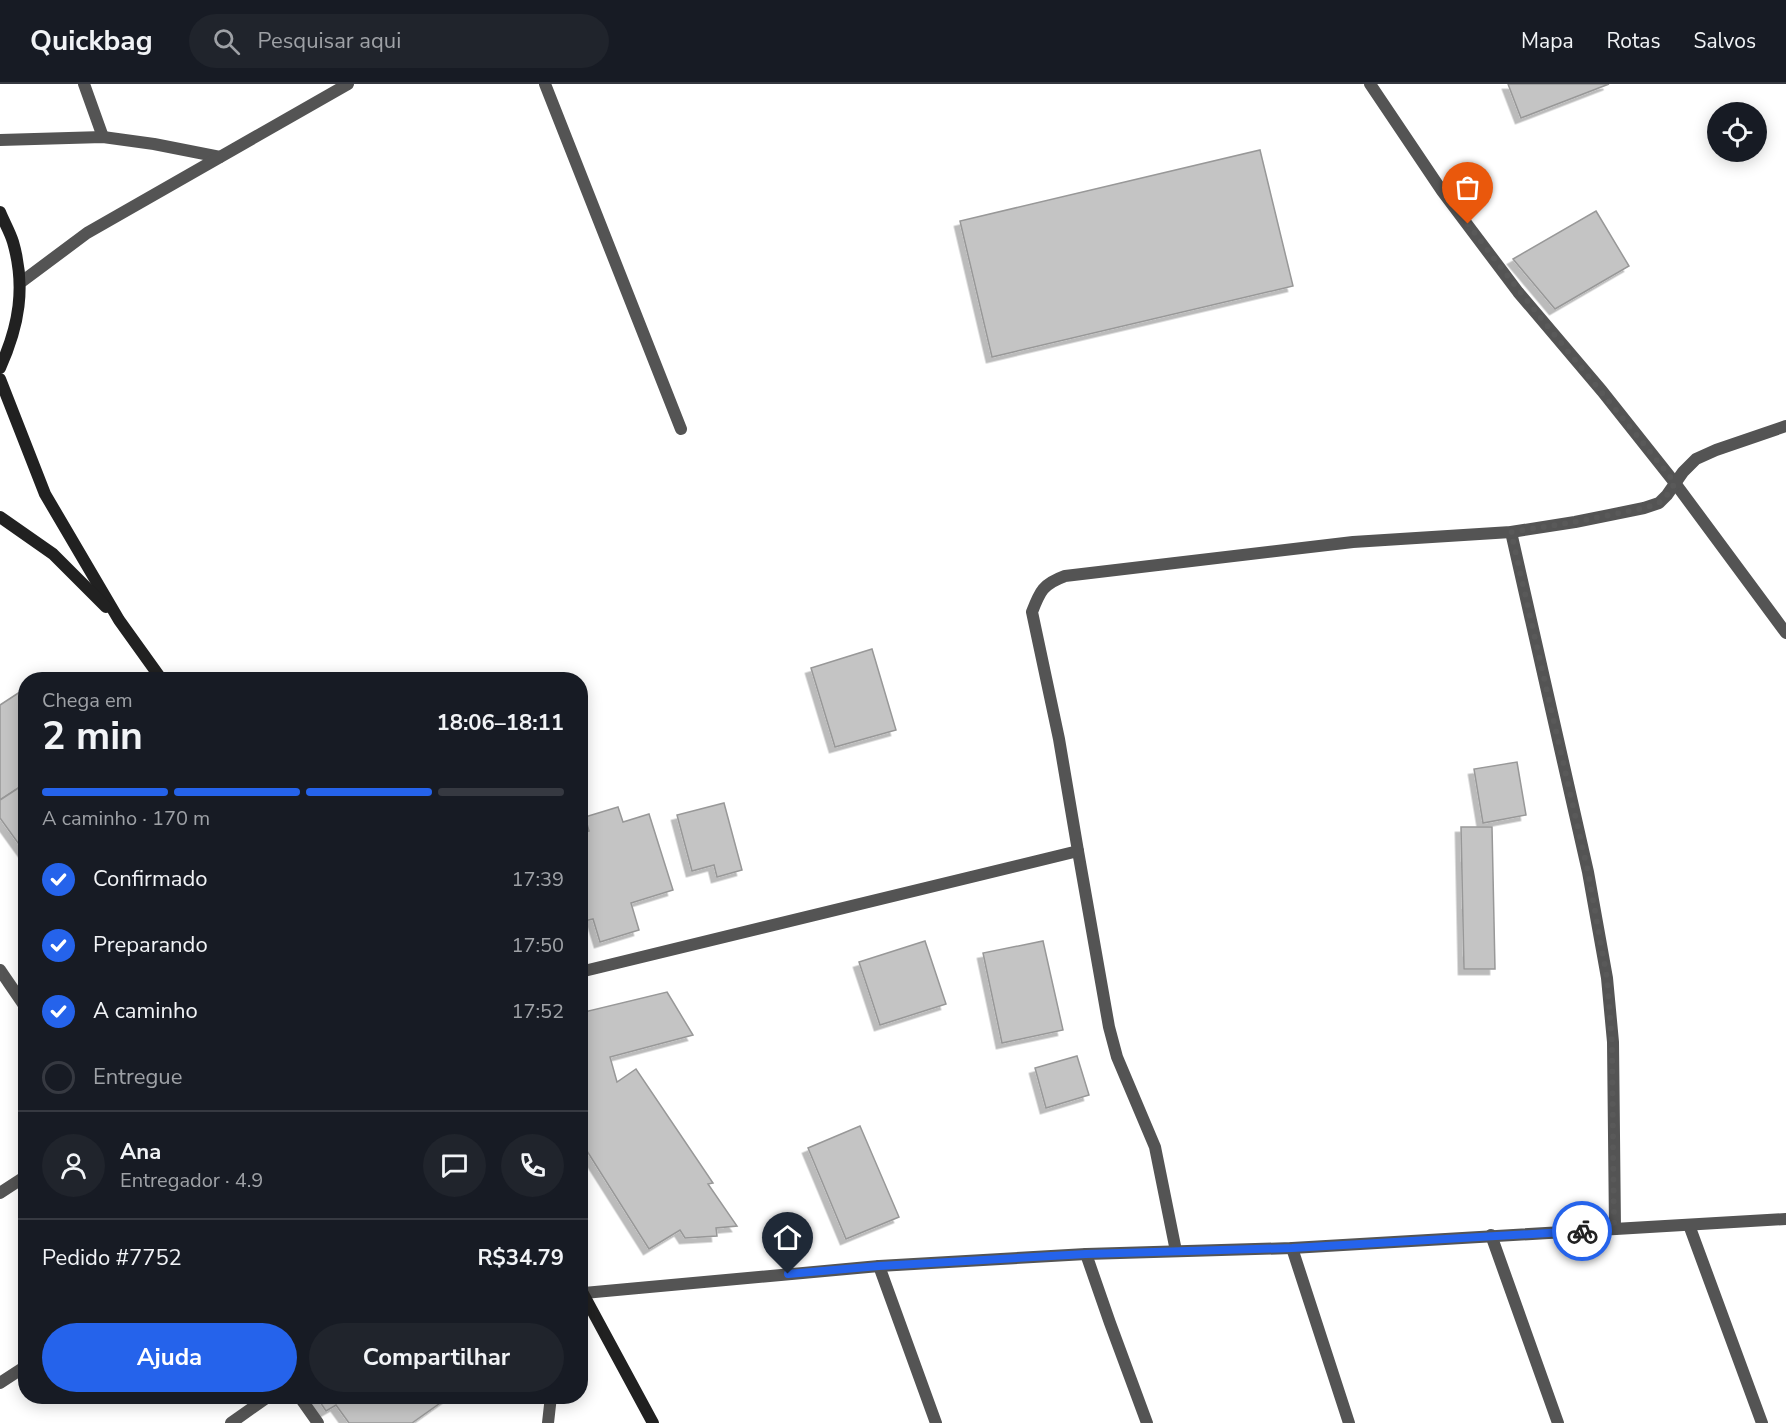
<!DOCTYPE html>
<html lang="pt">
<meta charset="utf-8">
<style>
body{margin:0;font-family:"Nunito Sans",sans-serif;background:#20242c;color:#f1f3f6;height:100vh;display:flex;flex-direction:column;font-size:22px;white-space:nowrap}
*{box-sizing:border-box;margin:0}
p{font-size:20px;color:#9ea1a6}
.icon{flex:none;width:33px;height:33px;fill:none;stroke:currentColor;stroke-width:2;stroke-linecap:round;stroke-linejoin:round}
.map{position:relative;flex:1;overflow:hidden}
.details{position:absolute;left:18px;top:588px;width:570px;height:732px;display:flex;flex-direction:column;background:#171b24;border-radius:24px;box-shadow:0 3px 15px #0003}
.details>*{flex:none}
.controls{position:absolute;left:1707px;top:18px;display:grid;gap:12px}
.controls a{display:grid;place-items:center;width:60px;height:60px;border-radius:50%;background:#171b24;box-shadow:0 3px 15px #0003;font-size:30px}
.pin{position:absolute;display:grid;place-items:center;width:51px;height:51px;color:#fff;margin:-62px -26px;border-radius:50% 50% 50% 0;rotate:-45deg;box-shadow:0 0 6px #0007}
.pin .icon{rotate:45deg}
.courier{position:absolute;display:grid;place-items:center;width:60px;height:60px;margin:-30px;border:4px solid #2563eb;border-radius:50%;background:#fff;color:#222;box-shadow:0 2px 8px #0007}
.head em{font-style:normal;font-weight:700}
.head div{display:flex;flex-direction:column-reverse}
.head{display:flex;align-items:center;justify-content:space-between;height:102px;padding:0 24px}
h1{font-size:39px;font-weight:700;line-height:45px}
.bar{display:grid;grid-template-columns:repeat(4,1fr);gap:9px 6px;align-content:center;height:72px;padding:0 24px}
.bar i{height:8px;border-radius:4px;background:#363941}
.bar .selected{background:#2563eb}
.bar p{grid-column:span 4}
.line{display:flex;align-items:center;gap:15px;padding:0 24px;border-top:2px solid #363941}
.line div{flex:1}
.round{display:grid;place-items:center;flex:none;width:63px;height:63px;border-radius:32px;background:#20242c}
ol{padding:0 24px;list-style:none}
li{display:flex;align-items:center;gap:18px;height:66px}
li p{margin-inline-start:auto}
li .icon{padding:6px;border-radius:50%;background:#2563eb;color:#fff;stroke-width:4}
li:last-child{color:#9ea1a6}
li i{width:33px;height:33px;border:3px solid #363941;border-radius:50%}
.action{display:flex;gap:12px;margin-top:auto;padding:12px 24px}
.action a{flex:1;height:69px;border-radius:36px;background:#2563eb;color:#fff;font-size:24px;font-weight:700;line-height:69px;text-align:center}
.action a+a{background:#20242c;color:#f1f3f6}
header{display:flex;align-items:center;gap:36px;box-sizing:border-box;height:84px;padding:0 30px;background:#171b24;border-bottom:2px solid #363941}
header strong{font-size:28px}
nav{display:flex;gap:33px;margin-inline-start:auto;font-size:21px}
.search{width:420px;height:54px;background:#20242c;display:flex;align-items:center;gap:15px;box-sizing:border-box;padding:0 21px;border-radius:33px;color:#9ea1a6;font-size:22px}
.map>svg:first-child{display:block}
.building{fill:#c4c4c4;stroke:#989898;stroke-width:1.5;filter:url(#shadow)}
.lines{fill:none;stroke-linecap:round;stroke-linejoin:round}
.minor{stroke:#545454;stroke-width:12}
.secondary{stroke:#212121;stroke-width:12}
.done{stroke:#595959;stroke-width:6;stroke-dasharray:0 10.8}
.route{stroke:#2563eb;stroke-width:8}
</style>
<header>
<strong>Quickbag</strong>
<div class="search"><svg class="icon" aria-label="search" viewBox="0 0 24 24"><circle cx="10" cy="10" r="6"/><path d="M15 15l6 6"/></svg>Pesquisar aqui</div>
<nav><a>Mapa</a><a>Rotas</a><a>Salvos</a></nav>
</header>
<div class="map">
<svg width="1786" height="1339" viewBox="0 0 1786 1339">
<defs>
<filter id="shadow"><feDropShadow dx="-5.5" dy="5.5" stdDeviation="0" flood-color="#0004"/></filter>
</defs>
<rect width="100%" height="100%" fill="#fff"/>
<g class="building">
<polygon points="1508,0 1609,0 1521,34"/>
<polygon points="1260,66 1293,202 992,273 960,137"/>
<polygon points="1596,127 1629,182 1555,225 1513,175"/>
<polygon points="872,565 896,646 835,663 811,584"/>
<polygon points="26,604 26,699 0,716 0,621"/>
<polygon points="1517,678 1526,731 1483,739 1474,685"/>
<polygon points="26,699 26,770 0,734 0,716"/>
<polygon points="724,719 742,786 717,793 714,781 692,787 677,731"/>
<polygon points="618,723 623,738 649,730 673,806 631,819 639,846 600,858 593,835 580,838 580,750 589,747 585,733"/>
<polygon points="1461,743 1492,743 1495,885 1464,885"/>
<polygon points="925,857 946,920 880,941 859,878"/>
<polygon points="1043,857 1063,946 1002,959 983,869"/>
<polygon points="667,908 693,951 610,973 617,998 636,985 713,1099 708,1100 737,1142 716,1144 717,1152 685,1154 680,1146 649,1165 580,1056 580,929"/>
<polygon points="1077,972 1089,1011 1046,1024 1035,984"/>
<polygon points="860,1042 899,1133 846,1155 808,1064"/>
<polygon points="316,1312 450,1312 412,1339 349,1339 336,1321 326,1327"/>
</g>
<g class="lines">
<g class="minor">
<polyline points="84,0 103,53"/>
<polyline points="545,0 681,345"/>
<polyline points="1370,0 1442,107 1518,208 1602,307 1675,399 1786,549"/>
<polyline points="0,56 103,53 154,60 220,73"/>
<polyline points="20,199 87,149 348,0"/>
<polyline points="1511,448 1588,788 1607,894 1613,958 1615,1145"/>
<polyline points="1078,767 1109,943 1117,973 1155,1063 1176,1167"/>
<polyline points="0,886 26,924"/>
<path d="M580,888L1078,767L1059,655L1032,528C1040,507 1043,500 1065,492L1353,458L1511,448L1575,438L1644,424L1659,419L1667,411L1683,388L1696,375L1716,366L1786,342"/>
<polyline points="0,1109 26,1092"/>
<polyline points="1689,1141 1762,1339"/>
<polyline points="1491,1151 1558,1339"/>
<polyline points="1292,1164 1349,1339"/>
<polyline points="1086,1170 1110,1239 1147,1339"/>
<polyline points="879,1182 936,1339"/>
<polyline points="580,1214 584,1209 879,1182 1086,1170 1292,1164 1786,1135"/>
<polyline points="0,1299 26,1282"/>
<polyline points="299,1312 318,1339"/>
<polyline points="231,1339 269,1312"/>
<polyline points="548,1339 551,1312"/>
</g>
<g class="secondary">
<path d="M0,128C4,138 10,148 13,158C26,203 19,242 0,284"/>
<polyline points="0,295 45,410 119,536 162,596"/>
<polyline points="0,433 53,470 106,523"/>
<polyline points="580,1204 653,1339"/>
</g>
</g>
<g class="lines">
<path class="done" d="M1468,140C1534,229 1606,312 1675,399L1667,411L1659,419L1644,424L1575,438L1511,448L1588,788L1607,894L1612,958L1614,1145L1582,1147"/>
<polyline class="route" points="788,1190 879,1182 1086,1170 1292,1164 1582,1147"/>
</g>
</svg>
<div class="controls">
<a><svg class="icon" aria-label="locate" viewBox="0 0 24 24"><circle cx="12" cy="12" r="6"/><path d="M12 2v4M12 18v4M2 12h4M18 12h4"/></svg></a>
</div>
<div class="pin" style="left:1468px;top:140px;background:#ea580c"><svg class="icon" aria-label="bag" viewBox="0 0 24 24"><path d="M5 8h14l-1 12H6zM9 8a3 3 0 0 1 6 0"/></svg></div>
<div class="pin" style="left:788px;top:1190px;background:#1f2937"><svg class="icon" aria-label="home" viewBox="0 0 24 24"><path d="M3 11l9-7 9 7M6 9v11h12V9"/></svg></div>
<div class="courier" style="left:1582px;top:1147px"><svg class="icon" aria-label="bike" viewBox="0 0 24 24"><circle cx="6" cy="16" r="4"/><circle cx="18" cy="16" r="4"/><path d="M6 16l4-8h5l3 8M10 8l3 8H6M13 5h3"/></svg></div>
<section class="details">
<div class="head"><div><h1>2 min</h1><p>Chega em</p></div><em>18:06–18:11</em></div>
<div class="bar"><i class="selected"></i><i class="selected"></i><i class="selected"></i><i></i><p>A caminho · 170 m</p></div>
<ol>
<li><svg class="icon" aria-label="check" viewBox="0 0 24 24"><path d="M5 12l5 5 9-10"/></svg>Confirmado<p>17:39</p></li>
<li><svg class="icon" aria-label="check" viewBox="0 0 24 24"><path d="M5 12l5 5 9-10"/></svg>Preparando<p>17:50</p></li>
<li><svg class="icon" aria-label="check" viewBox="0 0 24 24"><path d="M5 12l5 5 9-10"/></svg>A caminho<p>17:52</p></li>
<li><i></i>Entregue</li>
</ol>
<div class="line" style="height:108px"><a class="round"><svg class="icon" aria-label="person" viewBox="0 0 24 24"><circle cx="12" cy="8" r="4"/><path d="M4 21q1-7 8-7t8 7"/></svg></a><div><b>Ana</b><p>Entregador · 4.9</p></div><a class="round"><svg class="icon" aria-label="chat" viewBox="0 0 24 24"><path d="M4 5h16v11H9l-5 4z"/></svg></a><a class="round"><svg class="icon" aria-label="phone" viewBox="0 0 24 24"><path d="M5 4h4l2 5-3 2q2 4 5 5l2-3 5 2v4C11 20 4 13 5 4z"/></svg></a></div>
<div class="line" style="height:78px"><div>Pedido #7752</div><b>R$34.79</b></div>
<div class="action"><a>Ajuda</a><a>Compartilhar</a></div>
</section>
</div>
